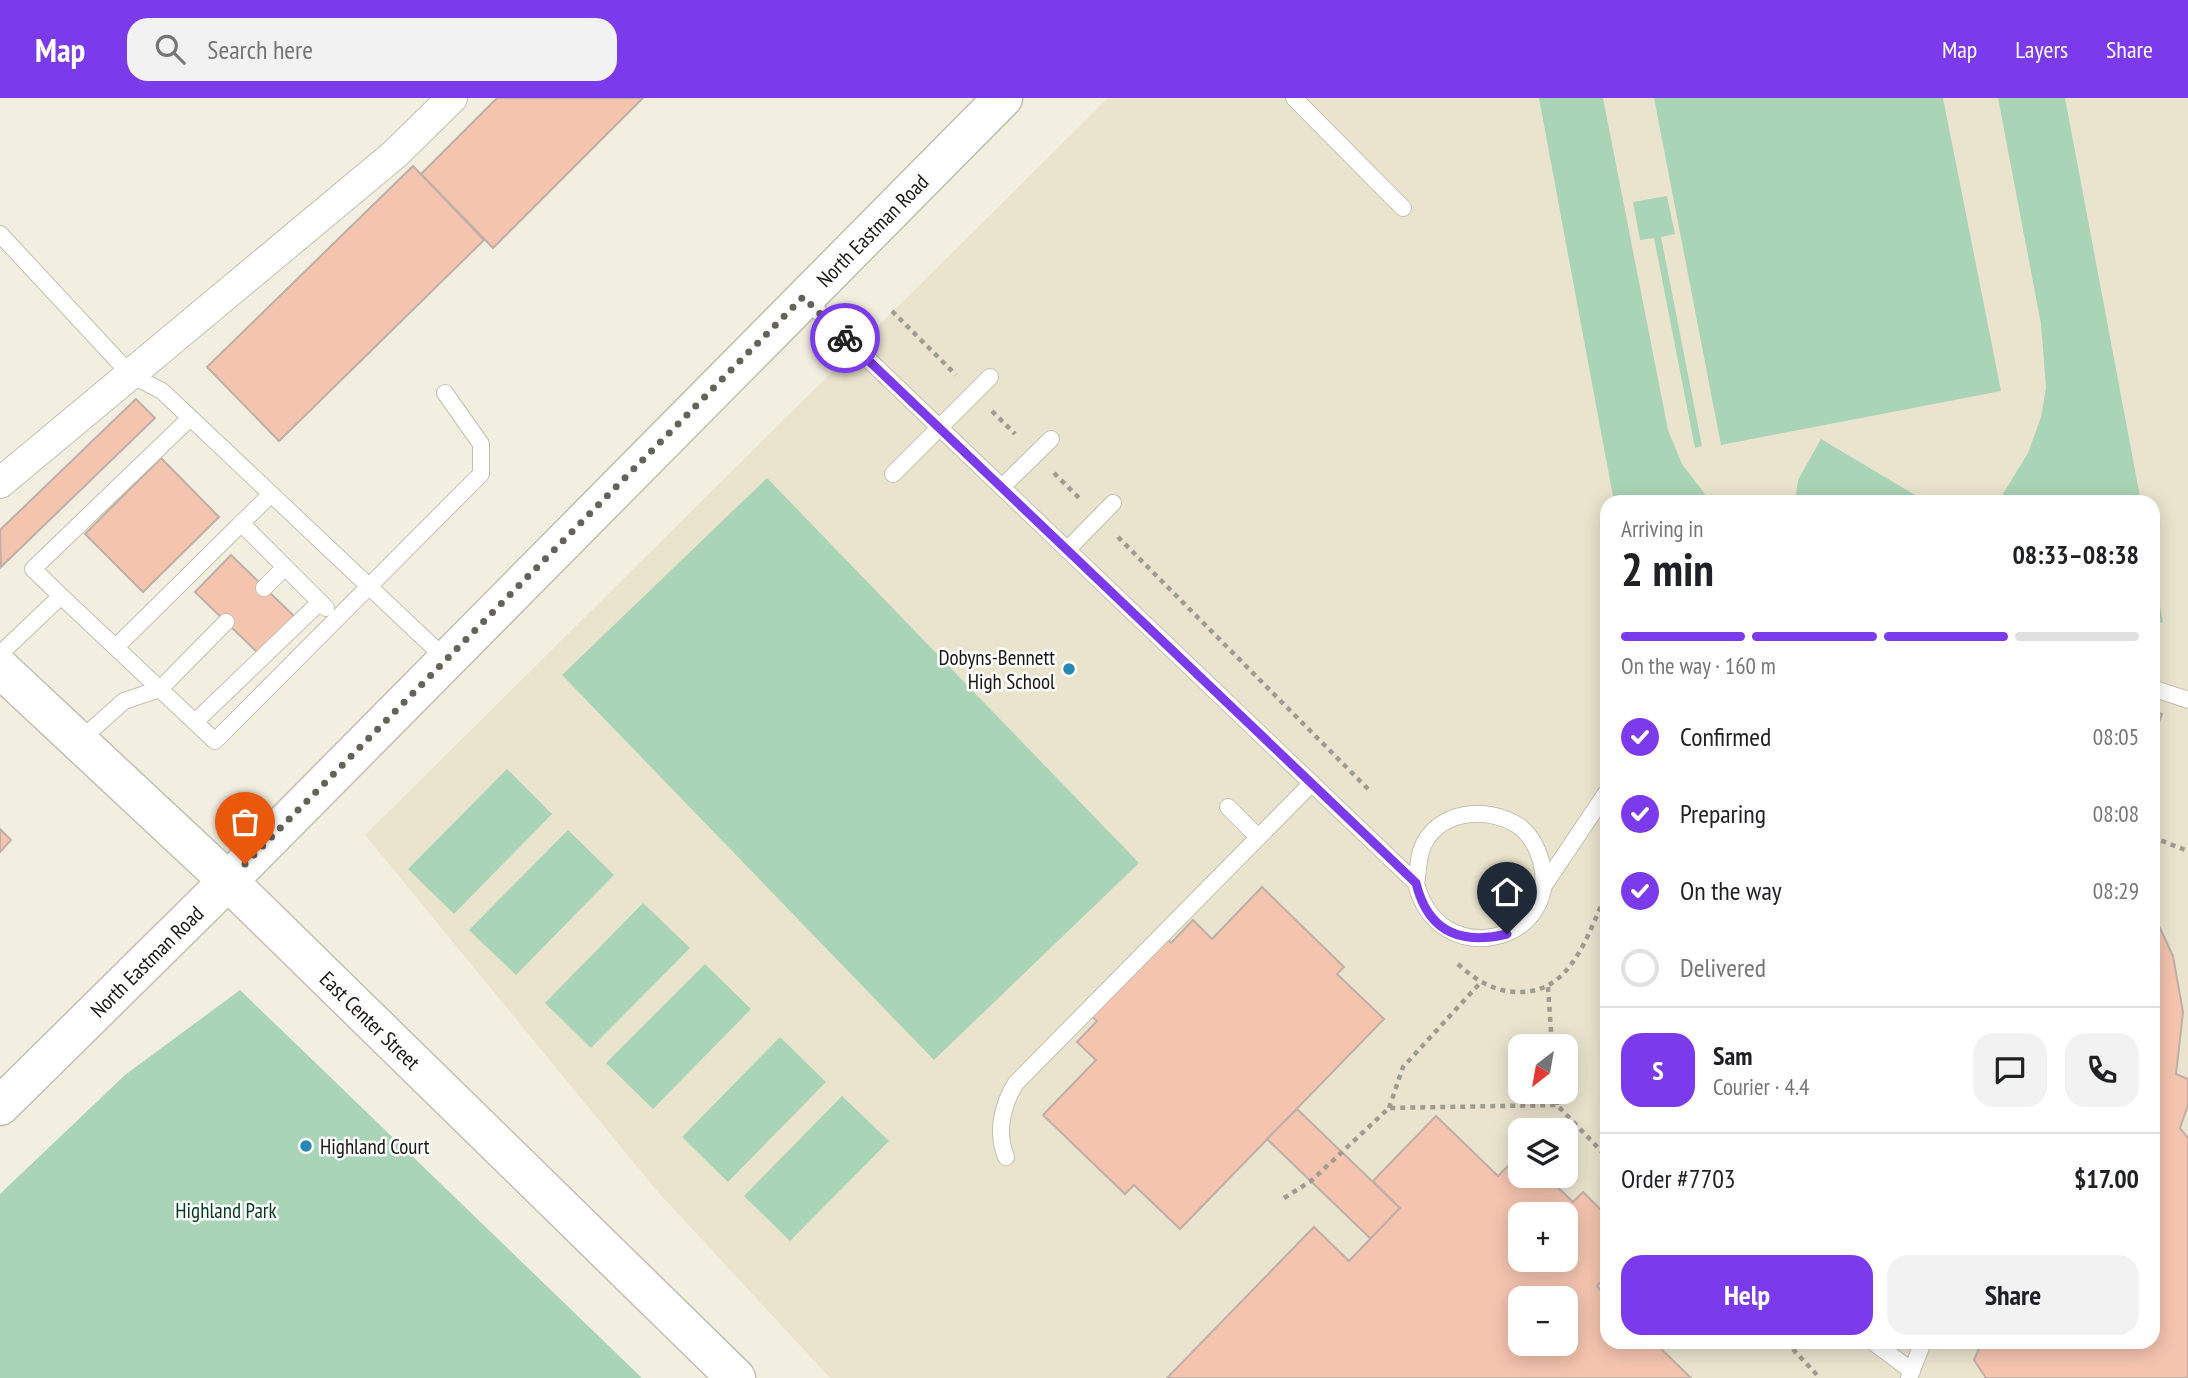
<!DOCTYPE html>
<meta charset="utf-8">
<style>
body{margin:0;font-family:"PT Sans Narrow",sans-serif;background:#f2f2f2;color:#202124;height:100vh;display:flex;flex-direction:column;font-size:26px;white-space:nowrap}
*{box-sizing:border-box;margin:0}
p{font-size:23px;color:#757577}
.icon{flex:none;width:38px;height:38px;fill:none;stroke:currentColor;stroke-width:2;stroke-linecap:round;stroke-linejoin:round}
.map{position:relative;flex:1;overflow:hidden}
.side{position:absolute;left:1600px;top:397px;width:560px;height:854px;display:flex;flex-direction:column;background:#fff;border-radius:21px;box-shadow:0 4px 18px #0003}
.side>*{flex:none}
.needle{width:46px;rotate:211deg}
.buttons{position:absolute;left:1508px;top:936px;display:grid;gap:14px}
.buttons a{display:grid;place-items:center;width:70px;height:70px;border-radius:14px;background:#fff;box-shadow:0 4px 18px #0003;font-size:35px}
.pin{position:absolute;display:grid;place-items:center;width:60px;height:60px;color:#fff;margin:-72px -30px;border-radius:50% 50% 50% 0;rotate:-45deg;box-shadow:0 0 7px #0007}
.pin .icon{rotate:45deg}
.courier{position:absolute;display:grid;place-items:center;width:70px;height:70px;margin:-35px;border:5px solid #7c3aed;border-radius:50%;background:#fff;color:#222;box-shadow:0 2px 9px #0007}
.headline em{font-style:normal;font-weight:600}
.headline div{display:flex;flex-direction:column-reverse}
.headline{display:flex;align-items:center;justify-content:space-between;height:119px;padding:0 21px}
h1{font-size:46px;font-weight:600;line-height:52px}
.bar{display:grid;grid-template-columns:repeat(4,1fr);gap:10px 7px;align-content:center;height:84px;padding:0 21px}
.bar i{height:9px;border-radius:5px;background:#e0e0e0}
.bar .on{background:#7c3aed}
.bar p{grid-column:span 4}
.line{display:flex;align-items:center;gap:18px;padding:0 21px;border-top:2px solid #e0e0e0}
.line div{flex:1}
.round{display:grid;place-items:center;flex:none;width:74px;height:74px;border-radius:21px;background:#f2f2f2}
ol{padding:0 21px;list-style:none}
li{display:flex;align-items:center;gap:21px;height:77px}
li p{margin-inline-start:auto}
li .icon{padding:7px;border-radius:50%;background:#7c3aed;color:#fff;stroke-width:4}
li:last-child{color:#757577}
li i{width:38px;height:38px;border:4px solid #e0e0e0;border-radius:50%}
.action{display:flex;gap:14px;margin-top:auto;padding:14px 21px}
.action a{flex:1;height:80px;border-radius:21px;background:#7c3aed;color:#fff;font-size:28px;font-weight:600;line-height:80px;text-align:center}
.action a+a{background:#f2f2f2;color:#202124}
header{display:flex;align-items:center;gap:42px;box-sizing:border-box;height:98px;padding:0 35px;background:#7c3aed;color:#fff}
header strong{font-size:33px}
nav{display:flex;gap:38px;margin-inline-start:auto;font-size:24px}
.search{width:490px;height:63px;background:#f2f2f2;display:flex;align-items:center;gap:18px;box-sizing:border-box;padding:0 24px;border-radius:21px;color:#757577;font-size:26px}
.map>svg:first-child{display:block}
.built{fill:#eae4ce;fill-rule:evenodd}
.green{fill:#aad4b7}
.building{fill:#f4c4af;stroke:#bfafa8;stroke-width:2;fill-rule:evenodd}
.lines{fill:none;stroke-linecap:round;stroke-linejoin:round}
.service-casing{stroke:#c3bfb0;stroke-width:18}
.minor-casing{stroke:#c3bfb0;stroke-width:32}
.tertiary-casing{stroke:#c3bfb0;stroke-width:41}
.secondary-casing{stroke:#c3bfb0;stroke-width:41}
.path{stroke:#9f9c91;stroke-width:4.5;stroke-dasharray:5 5;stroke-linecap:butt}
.service{stroke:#fff;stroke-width:16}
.minor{stroke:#fff;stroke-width:30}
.tertiary{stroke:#fff;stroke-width:38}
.secondary{stroke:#fff;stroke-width:38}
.done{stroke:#646259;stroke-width:7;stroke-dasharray:0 12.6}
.route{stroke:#7c3aed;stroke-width:9}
.poi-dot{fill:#2689b3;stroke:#fff;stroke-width:2.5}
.labels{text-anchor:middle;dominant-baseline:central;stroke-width:5;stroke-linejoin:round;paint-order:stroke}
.street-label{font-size:21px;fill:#171610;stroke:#fff}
.poi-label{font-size:21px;fill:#171610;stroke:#fff;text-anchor:end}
.park-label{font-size:21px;fill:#043a1e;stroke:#fff}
</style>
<header>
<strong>Map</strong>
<div class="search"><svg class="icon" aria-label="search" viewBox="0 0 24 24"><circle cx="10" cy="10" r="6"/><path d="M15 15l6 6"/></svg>Search here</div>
<nav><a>Map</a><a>Layers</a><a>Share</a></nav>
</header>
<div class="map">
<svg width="2188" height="1280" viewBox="0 0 2188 1280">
<rect width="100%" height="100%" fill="#f3efe0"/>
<path class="built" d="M1108,0H2188V1280H830L657,1093L365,737ZM1606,404H2152V1244H1606ZM1521,948H1566V994H1521ZM1521,1032H1566V1078H1521ZM1521,1116H1566V1162H1521ZM1521,1200H1566V1246H1521Z"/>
<g class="green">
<polygon points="1539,0 1603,0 1668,332 1682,366 1711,404 1614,404"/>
<polygon points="1654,0 1943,0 2001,293 1721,347"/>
<polygon points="1998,0 2065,0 2141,404 1998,404 2028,355 2041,319 2046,290 2041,226"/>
<polygon points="1667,98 1675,136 1661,139 1702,348 1695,350 1654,140 1640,142 1633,104"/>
<polygon points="1821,341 1915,397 1934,404 1795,404 1798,382"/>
<polygon points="767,380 1139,765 934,962 562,577"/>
<polygon points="2152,467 2163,524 2153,526 2152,526"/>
<polygon points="507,671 552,716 454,816 408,771"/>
<polygon points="568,732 614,777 516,877 469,832"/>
<polygon points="643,805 690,850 591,950 545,905"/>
<polygon points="705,866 751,911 653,1011 606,965"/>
<polygon points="240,892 642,1280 0,1280 0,1096 125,977"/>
<polygon points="780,939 826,984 728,1084 682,1039"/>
<polygon points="842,998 889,1043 790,1143 744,1098"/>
</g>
<g class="building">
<polygon points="497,0 643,0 493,150 421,76"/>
<polygon points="413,68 484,142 279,343 207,269"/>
<polygon points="136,301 155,320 1,469 0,432"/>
<polygon points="161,360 219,419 143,494 85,436"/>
<polygon points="231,457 294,518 258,555 195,494"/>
<polygon points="2152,612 2162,616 2152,643"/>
<polygon points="0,731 11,742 0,754"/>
<polygon points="1262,789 1344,869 1337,876 1384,921 1180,1131 1134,1087 1125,1096 1043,1017 1096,962 1077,944 1097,923 1091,918 1167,841 1171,845 1193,822 1212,841"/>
<polygon points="2152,813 2173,858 2183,914 2176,976 2188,981 2188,1007 2180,1030 2188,1040 2188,1280 1986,1280 1974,1262 1982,1244 2152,1244"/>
<polygon points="1297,1011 1400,1110 1371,1141 1267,1041"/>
<path d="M1436,1018L1498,1078L1521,1055V1078H1546L1573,1104L1583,1094L1606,1117V1178L1597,1188L1606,1198V1244H1654L1691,1280H1167L1314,1129L1349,1163L1400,1110L1373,1083ZM1521,1116H1566V1162H1521ZM1521,1200H1566V1246H1521Z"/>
</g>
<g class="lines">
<defs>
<g id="service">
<polyline points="1294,0 1403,110"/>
<polyline points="0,136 131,277 162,293 447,562"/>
<path d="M804,200L1416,785C1438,876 1563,844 1541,763C1537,749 1531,737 1519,728C1487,707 1435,712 1421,753C1418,763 1418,775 1416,785"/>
<polyline points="893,376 990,279"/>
<polyline points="1002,389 1051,341"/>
<polyline points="241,425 326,510"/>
<polyline points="1067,452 1113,405"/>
<polyline points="264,490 285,469"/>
<polyline points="61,498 33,471 190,320"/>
<polyline points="116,549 271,396"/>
<polyline points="0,556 61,498 215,643 481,376 481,346 445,295"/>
<polyline points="2152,590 2188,602"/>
<polyline points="195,624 320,504"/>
<polyline points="78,644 124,603 160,591 226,524"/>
<polyline points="1228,709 1258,739"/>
<polyline points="1543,789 1606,695"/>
<path d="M1006,1059C996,1035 1002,1007 1016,985L1312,685"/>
<polyline points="1873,1244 1912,1273"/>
<polyline points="1909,1280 1923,1244"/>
</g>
<polyline id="minor" points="0,385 395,56 452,0"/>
<g id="tertiary">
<path id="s1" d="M0,570L228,783L736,1280"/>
</g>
<g id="secondary">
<path id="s2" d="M0,1008L228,783L1003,0"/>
</g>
</defs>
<use href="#service" class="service-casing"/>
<use href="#minor" class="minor-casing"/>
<use href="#tertiary" class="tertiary-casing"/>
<use href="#secondary" class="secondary-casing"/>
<g class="path">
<polyline points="892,213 956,277"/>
<polyline points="992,313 1015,336"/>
<polyline points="1054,375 1080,401"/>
<polyline points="1118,439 1369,692"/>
<polyline points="2152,739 2188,753"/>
<path d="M1458,866C1476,883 1497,895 1522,894C1572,893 1588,835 1606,797"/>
<polyline points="1548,889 1552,948"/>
<polyline points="1556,994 1557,1007"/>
<polyline points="1389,1010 1403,969 1481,884"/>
<polyline points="1284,1100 1311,1083 1389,1010 1557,1007 1606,1058"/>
<polyline points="1786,1244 1820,1280"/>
</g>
<use href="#service" class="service"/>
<use href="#minor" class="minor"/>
<use href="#tertiary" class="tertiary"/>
<use href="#secondary" class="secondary"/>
</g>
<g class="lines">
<polyline class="done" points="245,766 803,199 845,240"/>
<path class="route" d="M845,240L1416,785C1428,834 1461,847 1507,836"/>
</g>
<g class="poi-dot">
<circle cx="1069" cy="571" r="7"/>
<circle cx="306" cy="1048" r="7"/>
</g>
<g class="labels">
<g class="street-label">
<text stroke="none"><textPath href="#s2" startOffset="1236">North Eastman Road</textPath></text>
<text stroke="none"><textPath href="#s2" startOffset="206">North Eastman Road</textPath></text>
<text stroke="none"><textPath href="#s1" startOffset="511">East Center Street</textPath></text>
</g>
<g class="poi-label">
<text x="1055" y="559">Dobyns-Bennett<tspan x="1055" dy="24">High School</tspan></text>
<text x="320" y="1048" text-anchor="start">Highland Court</text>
</g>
<g class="park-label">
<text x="226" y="1112">Highland Park</text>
</g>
</g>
</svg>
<div class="buttons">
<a><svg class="needle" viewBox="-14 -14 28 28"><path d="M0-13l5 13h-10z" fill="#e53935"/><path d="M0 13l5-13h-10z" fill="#757577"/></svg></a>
<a><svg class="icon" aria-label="layers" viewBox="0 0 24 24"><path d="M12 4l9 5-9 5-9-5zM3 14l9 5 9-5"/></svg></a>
<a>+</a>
<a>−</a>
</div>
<div class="pin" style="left:245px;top:766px;background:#ea580c"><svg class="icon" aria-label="bag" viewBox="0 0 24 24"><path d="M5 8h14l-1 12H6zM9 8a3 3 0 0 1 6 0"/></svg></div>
<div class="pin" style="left:1507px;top:836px;background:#1f2937"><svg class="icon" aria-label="home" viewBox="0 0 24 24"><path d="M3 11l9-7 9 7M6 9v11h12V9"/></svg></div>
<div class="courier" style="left:845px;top:240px"><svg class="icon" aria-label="bike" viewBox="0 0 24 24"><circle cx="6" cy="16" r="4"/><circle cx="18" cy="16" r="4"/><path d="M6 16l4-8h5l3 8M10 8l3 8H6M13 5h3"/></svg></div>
<section class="side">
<div class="headline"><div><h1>2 min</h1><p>Arriving in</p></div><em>08:33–08:38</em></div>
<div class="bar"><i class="on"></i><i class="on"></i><i class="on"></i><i></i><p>On the way · 160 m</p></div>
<ol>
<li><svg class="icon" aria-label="check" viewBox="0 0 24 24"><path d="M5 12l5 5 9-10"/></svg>Confirmed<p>08:05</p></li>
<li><svg class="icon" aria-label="check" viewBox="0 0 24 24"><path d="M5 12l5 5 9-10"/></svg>Preparing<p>08:08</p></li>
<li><svg class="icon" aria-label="check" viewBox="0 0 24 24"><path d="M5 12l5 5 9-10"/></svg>On the way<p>08:29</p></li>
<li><i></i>Delivered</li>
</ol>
<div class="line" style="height:126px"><b class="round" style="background:#7c3aed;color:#fff">S</b><div><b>Sam</b><p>Courier · 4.4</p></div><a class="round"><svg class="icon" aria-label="chat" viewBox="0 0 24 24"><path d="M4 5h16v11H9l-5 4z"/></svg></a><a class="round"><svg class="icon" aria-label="phone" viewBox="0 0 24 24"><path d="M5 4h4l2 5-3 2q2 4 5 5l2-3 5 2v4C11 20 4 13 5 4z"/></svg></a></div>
<div class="line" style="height:91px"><div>Order #7703</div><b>$17.00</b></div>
<div class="action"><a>Help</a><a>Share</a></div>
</section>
</div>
